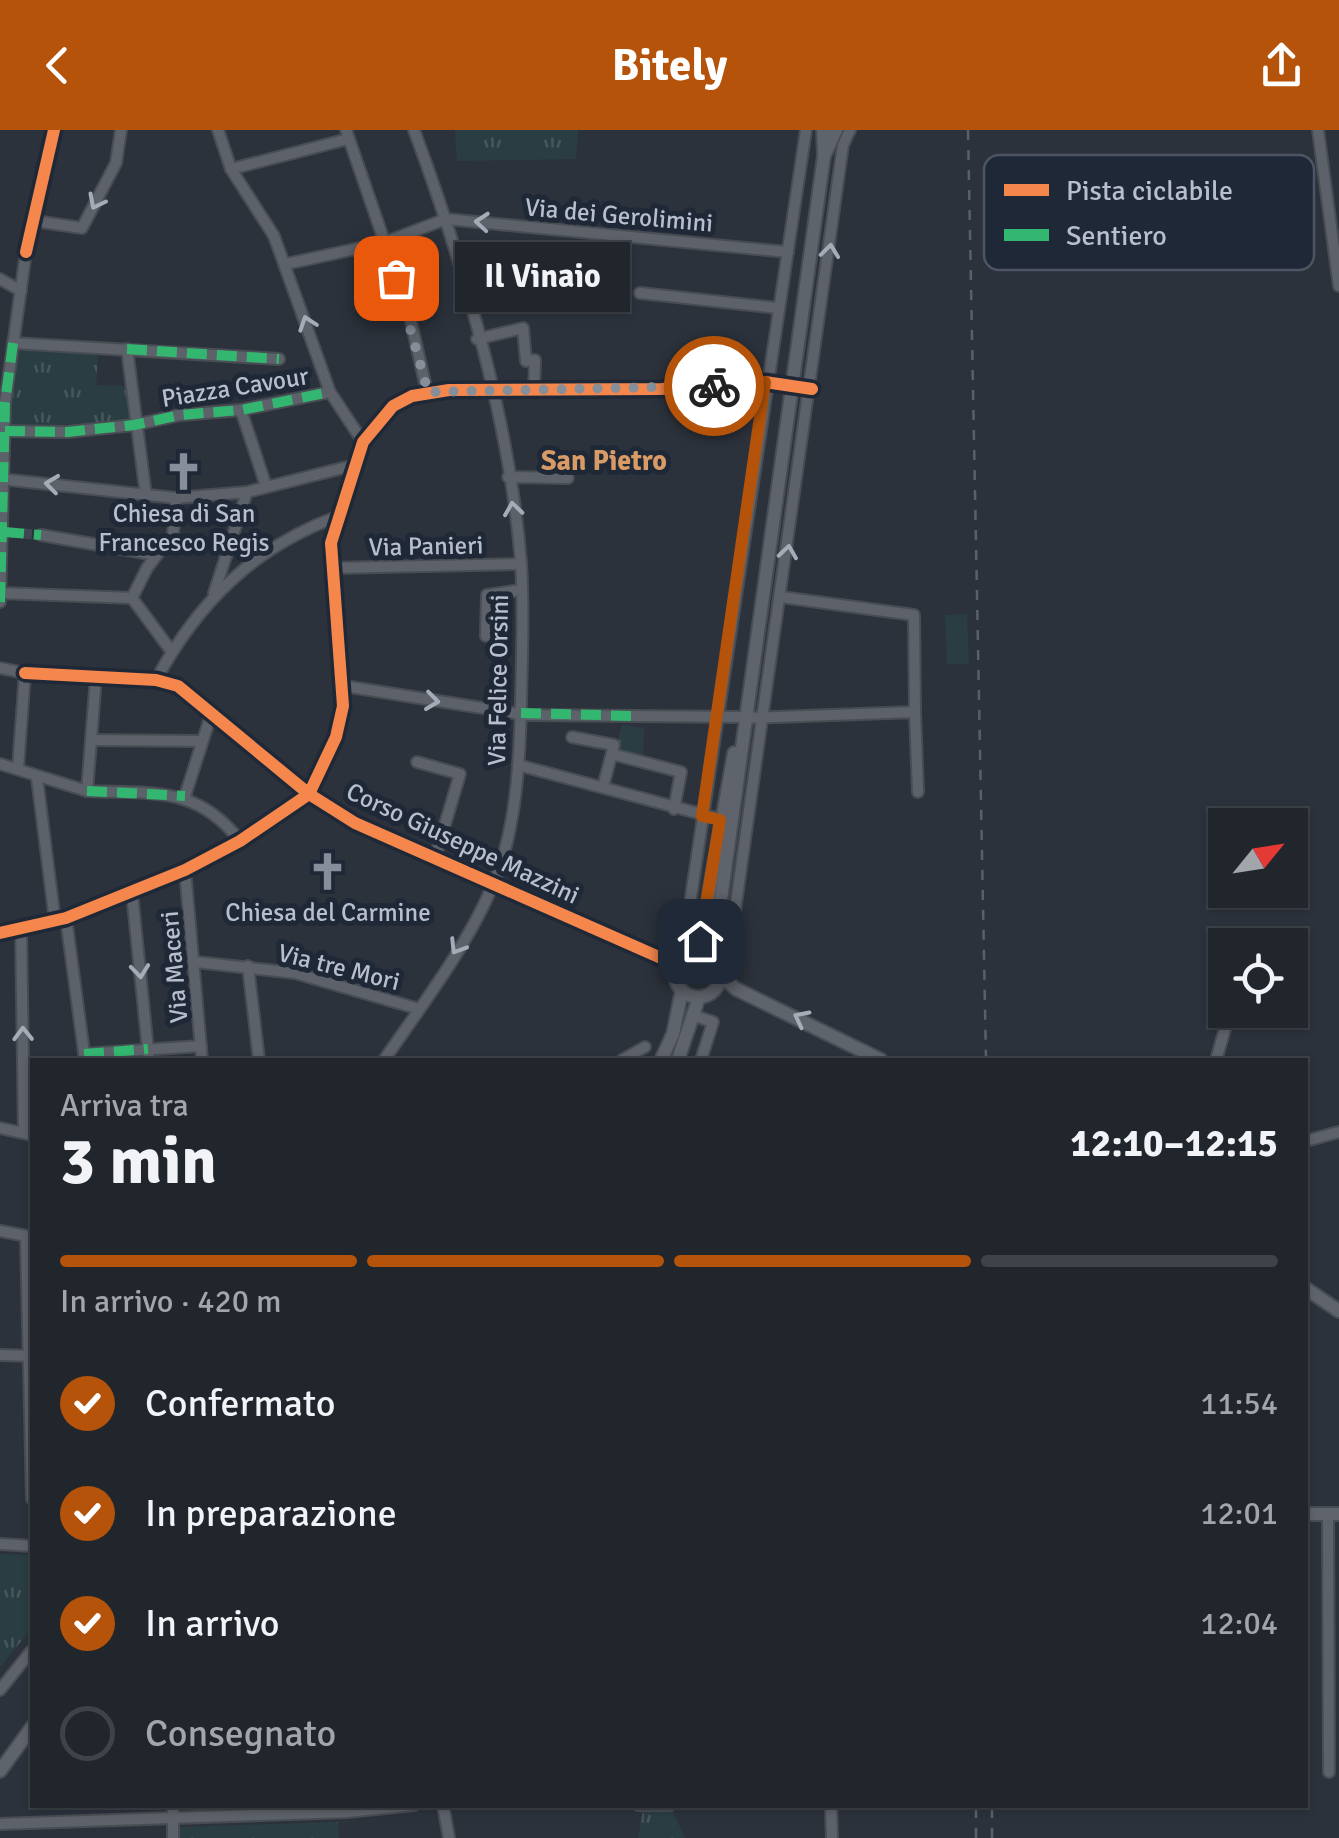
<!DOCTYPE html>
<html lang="it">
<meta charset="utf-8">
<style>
body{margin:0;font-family:Signika,sans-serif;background:#2d3239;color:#f1f3f6;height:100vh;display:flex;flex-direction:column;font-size:38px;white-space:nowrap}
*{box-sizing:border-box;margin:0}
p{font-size:32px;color:#a2a5aa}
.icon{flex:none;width:55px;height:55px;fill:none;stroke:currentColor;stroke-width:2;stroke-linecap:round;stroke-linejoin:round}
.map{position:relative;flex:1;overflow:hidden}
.sheet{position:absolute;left:30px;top:928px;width:1278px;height:750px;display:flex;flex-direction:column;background:#21262d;border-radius:0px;box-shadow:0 2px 8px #0004,0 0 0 2px #3e4349}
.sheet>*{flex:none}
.needle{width:65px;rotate:60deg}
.buttons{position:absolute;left:1208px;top:678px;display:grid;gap:20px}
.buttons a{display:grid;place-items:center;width:100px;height:100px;border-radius:0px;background:#21262d;box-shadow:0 2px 8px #0004,0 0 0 2px #3e4349;font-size:50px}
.pin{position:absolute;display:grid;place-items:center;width:85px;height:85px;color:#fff;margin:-42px;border-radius:20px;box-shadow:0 5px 15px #0006}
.courier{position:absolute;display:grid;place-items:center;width:100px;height:100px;margin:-50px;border:8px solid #b45309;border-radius:50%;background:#fff;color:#222;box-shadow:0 2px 12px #0007}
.bubble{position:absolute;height:70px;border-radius:0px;background:#21262d;box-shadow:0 2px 8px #0004,0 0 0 2px #3e4349;font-size:32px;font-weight:800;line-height:70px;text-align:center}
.summary em{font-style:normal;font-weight:800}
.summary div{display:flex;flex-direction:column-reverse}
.summary{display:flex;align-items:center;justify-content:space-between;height:170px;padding:0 30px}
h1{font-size:65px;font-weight:800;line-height:75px}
.bar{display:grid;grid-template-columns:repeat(4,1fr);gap:15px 10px;align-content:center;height:120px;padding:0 30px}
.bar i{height:12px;border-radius:8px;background:#3e4349}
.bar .active{background:#b45309}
.bar p{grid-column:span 4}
ol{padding:0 30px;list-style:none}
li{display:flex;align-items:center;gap:30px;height:110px}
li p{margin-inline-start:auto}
li .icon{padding:10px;border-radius:50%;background:#b45309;color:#fff;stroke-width:4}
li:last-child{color:#a2a5aa}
li i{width:55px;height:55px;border:5px solid #3e4349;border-radius:50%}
header{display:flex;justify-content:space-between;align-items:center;height:130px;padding:0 30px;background:#b45309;color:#fff;font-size:45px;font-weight:800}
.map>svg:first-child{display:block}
.grass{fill:url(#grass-tufts)}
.garden{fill:#293d42}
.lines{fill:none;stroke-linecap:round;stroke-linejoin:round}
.minor-tunnel{stroke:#414752;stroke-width:10;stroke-dasharray:10 5;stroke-linecap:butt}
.minor-casing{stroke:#484d54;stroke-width:14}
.major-casing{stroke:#474d55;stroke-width:16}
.minor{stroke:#5d6169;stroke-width:10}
.major{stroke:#5f636b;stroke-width:12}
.rail{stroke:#5b6068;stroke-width:2.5;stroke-dasharray:10 10;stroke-linecap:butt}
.quiet{stroke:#33b770;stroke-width:10;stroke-dasharray:20 10;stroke-linecap:butt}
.cycleway-casing{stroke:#1f2837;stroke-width:19}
.cycleway{stroke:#f5874c;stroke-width:12}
.oneway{stroke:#a5acb8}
.oneway2{stroke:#a5adb9}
.done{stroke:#868e9a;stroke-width:10;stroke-dasharray:0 18}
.route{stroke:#b45309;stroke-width:12}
.labels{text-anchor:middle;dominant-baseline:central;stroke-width:10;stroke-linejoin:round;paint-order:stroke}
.street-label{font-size:25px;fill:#b7bfcc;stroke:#1f2837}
.poi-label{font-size:25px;fill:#b7bfcc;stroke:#1f2837}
.neighbourhood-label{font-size:28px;font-weight:bold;fill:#d89b66;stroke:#1f2837}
.key{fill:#1f2837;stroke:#4d5564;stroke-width:2.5}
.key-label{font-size:28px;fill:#b7bfcc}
</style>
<header><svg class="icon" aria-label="back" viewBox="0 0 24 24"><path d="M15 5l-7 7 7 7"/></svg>Bitely<svg class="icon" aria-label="share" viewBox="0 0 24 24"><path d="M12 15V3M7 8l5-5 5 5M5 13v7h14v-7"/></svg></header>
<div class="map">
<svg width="1339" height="1708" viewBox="0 0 1339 1708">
<defs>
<pattern id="grass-tufts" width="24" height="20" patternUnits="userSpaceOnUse" patternTransform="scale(2.5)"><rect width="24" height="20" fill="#293d42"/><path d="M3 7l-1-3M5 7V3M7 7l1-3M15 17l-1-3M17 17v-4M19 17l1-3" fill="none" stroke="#46575c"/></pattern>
</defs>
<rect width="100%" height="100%" fill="#2c323c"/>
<g class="grass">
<polygon points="455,0 578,0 576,29 457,31"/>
<polygon points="19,220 98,224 96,255 126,256 130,291 9,298"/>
<polygon points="622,595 644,598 643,628 615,622"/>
<circle cx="698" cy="844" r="13"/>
<polygon points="0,1424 32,1425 32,1498 0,1537"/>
<polygon points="672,1680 685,1708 638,1708 643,1681"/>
<polygon points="338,1692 339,1708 180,1708 180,1697"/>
</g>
<polygon class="garden" points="967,484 969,534 947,534 945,485"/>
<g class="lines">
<polyline class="minor-tunnel" points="7,402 41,405"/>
<defs>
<g id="minor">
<polyline points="218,0 231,39 274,106 330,262 363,312"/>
<polyline points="346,0 409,183 427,262"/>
<polyline points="1318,0 1339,156"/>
<polyline points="231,39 348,9"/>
<polyline points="35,91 82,98 116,33 121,0"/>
<polyline points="286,134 383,113 446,89 788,122"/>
<polyline points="0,149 21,161"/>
<polyline points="640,163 778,178"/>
<polyline points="477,209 523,198 526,231 535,230 534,260"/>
<polyline points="13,213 279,229"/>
<polyline points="127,219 146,366"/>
<polyline points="241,280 266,356"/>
<polyline points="5,301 67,302 134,295 180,285 241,280 330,262"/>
<polyline points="508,347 568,348"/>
<polyline points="1,349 176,368 247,362 355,335"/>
<polyline points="41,405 156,425"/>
<polyline points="333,438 521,434"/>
<polyline points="1,463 132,468 172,522"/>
<polyline points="214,463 247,362"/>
<polyline points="781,467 914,485 915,582"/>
<polyline points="132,468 147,438 173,404 176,368"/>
<polyline points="0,472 5,273 26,122 54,0"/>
<polyline points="486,506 487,465 521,460"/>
<polyline points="0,538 25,543 18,638"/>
<polyline points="25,543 156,550 178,556 309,664 355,693 677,835"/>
<path d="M156,550C198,472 255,416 339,386"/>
<polyline points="344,556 526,585 742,587"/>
<polyline points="745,588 915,582 918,662"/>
<polyline points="572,607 614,615 603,657"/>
<polyline points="91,610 199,611"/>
<polyline points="612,624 681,642 674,679"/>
<polyline points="417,632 460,644 435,728"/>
<polyline points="0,634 87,661 96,547"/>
<polyline points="518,635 720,689"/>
<polyline points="37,648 55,791"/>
<path d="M87,661C152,664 197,655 240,711"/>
<polyline points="185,666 212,582"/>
<polyline points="185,740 202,930"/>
<polyline points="132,763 149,930"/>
<polyline points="66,788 85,930"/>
<polyline points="21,798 24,1001"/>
<polyline points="686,800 806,0"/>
<polyline points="0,803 66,788 185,740 240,711 309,664 336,607 343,576 331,413 363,312 393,276 412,266 449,260 661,259 765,252 812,259"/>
<polyline points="728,830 843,15 850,0"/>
<polyline points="196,832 295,843 419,879"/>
<polyline points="248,836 259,930"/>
<polyline points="692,885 713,892 701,930"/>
<polyline points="84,924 201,916"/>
<path d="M384,930C424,872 473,809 498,742C517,690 520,625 521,570C522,525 524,478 521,433C510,292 463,132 414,0"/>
<polyline points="622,930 645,917"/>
<polyline points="1216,930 1227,892"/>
<polyline points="0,998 32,1005"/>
<polyline points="1305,1011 1339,1002"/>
<polyline points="0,1101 32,1107"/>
<polyline points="26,1106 32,1369"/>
<polyline points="0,1225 32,1226"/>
<polyline points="1328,1384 1329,1642"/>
<polyline points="0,1414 32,1416"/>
<polyline points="0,1560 32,1520"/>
<polyline points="173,1675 173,1708"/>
<polyline points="443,1675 449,1708"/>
<polyline points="638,1675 670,1675"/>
<polyline points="831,1675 832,1708"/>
<polyline points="0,1694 346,1682 414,1675"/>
</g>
<g id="major">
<polyline points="825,24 836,0"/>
<polyline points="699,821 734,623"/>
<circle cx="698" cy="844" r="23"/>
<polyline points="713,827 824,26 823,0"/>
<polyline points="721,846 736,859 881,930"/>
<polyline points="661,930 673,904 682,860"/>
<polyline points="678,930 699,867"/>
<polyline points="1305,1158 1339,1181"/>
<polyline points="1305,1384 1339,1384"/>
<polyline points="0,1641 32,1597"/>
</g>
</defs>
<use href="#minor" class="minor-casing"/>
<use href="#major" class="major-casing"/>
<use href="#minor" class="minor"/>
<use href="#major" class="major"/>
<g class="rail">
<polyline points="968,0 986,930"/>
<polyline points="976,1708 976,1675"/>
<polyline points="992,1708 992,1675"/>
</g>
<g class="quiet">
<polyline points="127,219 279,229"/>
<polyline points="5,301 67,302 134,295 180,285 241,280 330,262"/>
<polyline points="4,402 41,405"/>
<polyline points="0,472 5,273 13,213"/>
<polyline points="521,583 634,586"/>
<polyline points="87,661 185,666"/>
<polyline points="84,924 148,919"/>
</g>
<defs>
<g id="cycleway">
<polyline points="26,122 54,0"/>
<polyline points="25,543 156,550 178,556 309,664 355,693 677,835"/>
<polyline points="0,803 66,788 185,740 240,711 309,664 336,607 343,576 331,413 363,312 393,276 412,266 449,260 661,259 765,252 812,259"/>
</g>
</defs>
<use href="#cycleway" class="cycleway-casing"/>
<use href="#cycleway" class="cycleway"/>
</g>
<defs><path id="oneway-chevron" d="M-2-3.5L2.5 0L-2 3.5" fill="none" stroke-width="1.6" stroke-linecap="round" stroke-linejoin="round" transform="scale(2.5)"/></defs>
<g class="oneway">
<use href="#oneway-chevron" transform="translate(96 72) rotate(117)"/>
<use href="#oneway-chevron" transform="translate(482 92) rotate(-175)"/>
<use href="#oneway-chevron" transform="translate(830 121) rotate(-83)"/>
<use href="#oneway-chevron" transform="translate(307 193) rotate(-109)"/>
<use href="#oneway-chevron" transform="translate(52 354) rotate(-173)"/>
<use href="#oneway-chevron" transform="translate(513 379) rotate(-98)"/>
<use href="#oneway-chevron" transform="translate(788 422) rotate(-82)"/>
<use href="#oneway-chevron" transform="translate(432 571) rotate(7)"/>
<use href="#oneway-chevron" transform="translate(457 817) rotate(122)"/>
<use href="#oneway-chevron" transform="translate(140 841) rotate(84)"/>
<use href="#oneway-chevron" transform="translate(23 904) rotate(-91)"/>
</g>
<use class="oneway2" href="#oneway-chevron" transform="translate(801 888) rotate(-153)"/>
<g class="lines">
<polyline class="done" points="396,148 428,262 714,256"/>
<polyline class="route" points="700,811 720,690 702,686 765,252 714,256"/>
</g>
<defs>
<symbol id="church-bare" viewBox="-9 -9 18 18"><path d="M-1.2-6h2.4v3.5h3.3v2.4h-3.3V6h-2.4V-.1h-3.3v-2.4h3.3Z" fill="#868e9a" stroke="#1f2837" stroke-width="2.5" paint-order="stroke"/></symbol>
</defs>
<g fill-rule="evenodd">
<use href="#church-bare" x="156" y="314" width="55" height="55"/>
<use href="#church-bare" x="300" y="714" width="55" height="55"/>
</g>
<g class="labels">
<g class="street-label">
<text transform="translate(619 85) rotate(5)">Via dei Gerolimini</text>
<text transform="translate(235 257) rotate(-9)">Piazza Cavour</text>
<text transform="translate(426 416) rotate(-1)">Via Panieri</text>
<text transform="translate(498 550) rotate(-89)">Via Felice Orsini</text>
<text transform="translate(463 713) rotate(25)">Corso Giuseppe Mazzini</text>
<text transform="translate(174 837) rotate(-95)">Via Maceri</text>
<text transform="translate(339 837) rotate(14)">Via tre Mori</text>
</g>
<g class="poi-label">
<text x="184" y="383">Chiesa di San<tspan x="184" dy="29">Francesco Regis</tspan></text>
<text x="328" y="782">Chiesa del Carmine</text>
</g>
<g class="neighbourhood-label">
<text x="604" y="331">San Pietro</text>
</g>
</g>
<rect x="984" y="25" width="330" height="115" rx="15" class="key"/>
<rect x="1004" y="54" width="45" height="12" fill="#f5874c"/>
<rect x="1004" y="99" width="45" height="12" fill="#33b770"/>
<g class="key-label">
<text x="1066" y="70">Pista ciclabile</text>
<text x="1066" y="115">Sentiero</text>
</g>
</svg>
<div class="buttons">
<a><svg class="needle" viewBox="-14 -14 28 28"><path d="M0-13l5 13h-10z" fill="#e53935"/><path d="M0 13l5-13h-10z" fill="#a2a5aa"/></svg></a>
<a><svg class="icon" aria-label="locate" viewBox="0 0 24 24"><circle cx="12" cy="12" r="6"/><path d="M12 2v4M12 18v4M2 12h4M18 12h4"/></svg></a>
</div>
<div class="pin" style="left:396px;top:148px;background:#ea580c"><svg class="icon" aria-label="bag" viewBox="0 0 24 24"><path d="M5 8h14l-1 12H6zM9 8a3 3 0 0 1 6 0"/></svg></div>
<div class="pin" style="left:700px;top:811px;background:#1f2937"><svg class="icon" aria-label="home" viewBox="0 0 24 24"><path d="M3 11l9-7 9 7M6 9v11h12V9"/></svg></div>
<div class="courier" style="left:714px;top:256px"><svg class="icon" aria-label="bike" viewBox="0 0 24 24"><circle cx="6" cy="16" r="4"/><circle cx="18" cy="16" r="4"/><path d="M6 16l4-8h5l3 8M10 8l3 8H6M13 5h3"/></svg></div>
<div class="bubble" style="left:455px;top:112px;width:175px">Il Vinaio</div>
<section class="sheet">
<div class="summary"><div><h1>3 min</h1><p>Arriva tra</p></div><em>12:10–12:15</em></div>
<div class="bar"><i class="active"></i><i class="active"></i><i class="active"></i><i></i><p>In arrivo · 420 m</p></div>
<ol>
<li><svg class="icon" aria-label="check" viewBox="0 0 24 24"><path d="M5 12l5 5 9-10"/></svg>Confermato<p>11:54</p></li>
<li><svg class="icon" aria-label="check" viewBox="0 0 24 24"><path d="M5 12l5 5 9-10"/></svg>In preparazione<p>12:01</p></li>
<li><svg class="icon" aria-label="check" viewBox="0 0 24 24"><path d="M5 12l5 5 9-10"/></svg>In arrivo<p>12:04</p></li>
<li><i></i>Consegnato</li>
</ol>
</section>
</div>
